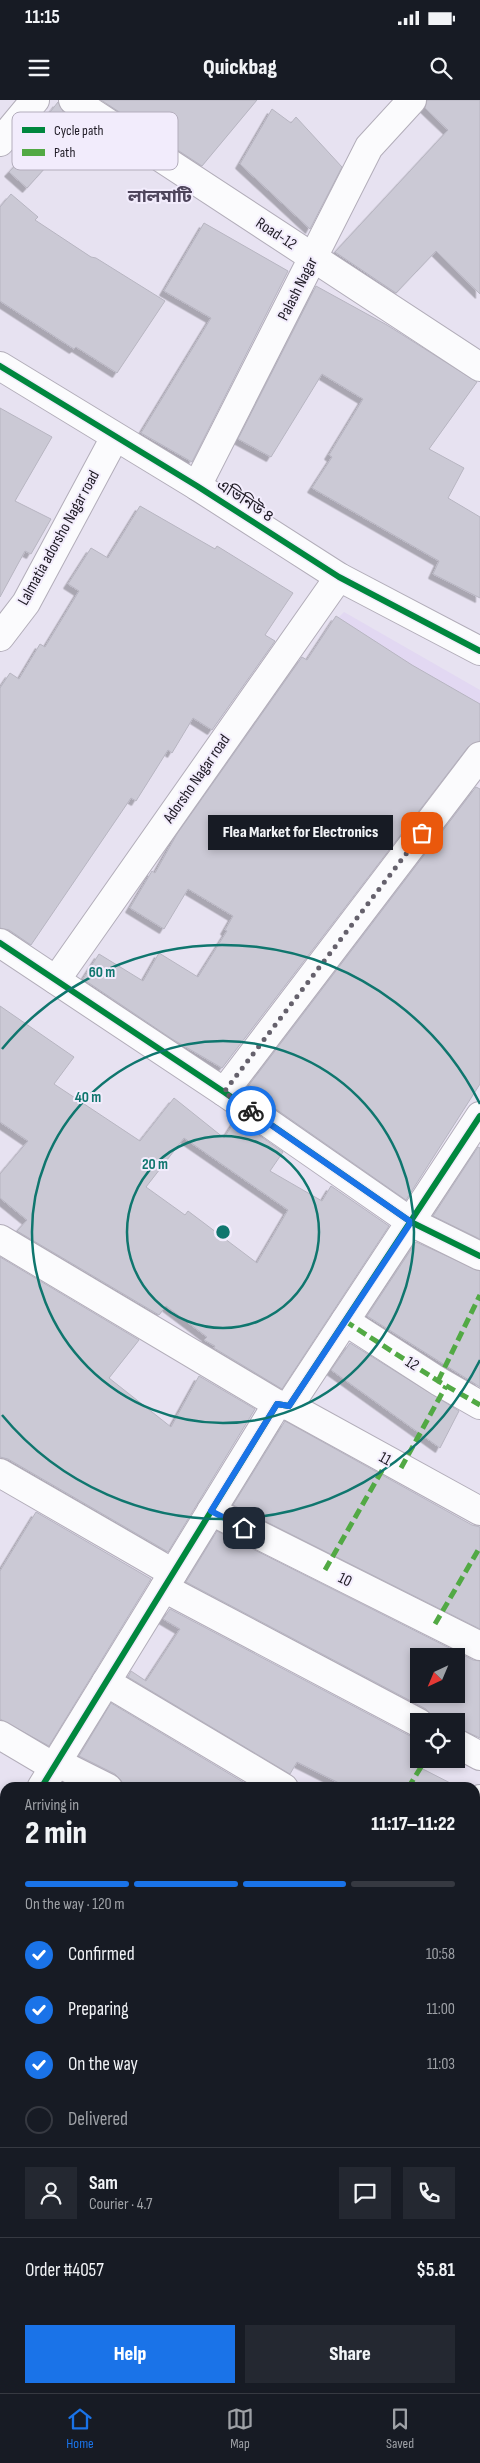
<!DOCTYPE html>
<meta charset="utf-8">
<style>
body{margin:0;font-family:"Sofia Sans Condensed","Noto Sans Bengali",sans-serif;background:#242831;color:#f1f3f6;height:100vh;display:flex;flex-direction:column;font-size:19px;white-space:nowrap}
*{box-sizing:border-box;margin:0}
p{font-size:16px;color:#9ea1a6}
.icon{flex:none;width:28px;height:28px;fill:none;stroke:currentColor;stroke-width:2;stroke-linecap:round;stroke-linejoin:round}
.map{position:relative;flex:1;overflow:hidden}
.panel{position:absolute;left:0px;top:1682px;width:480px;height:611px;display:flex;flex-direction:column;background:#171b24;border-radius:15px 15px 0 0;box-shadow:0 2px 8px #0003}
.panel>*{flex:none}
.needle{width:32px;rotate:224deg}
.buttons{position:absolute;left:410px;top:1548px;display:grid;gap:10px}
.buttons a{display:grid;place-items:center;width:55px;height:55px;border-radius:0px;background:#171b24;box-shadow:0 2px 8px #0003;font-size:25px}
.pin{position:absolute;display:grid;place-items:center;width:42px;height:42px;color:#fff;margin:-21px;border-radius:10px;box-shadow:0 2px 8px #0006}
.courier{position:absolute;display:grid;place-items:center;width:50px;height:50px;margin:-25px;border:4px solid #1a73e8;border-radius:50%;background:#fff;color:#222;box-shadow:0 1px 6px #0007}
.bubble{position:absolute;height:35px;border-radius:0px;background:#171b24;box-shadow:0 2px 8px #0003;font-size:16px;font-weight:800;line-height:35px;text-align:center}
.head em{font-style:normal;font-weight:800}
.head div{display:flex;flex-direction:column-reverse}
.head{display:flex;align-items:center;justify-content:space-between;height:85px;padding:0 25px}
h1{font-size:32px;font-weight:800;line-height:38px}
.bar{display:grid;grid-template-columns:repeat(4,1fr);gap:8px 5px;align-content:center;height:60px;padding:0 25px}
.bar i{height:6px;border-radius:4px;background:#363941}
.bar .current{background:#1a73e8}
.bar p{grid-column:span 4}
.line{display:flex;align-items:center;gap:12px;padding:0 25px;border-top:1px solid #363941}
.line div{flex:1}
.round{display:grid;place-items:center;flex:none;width:52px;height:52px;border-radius:0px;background:#242831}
ol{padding:0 25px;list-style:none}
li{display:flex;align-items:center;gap:15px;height:55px}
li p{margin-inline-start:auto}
li .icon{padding:5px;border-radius:50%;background:#1a73e8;color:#fff;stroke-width:4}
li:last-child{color:#9ea1a6}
li i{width:28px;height:28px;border:2px solid #363941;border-radius:50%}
.action{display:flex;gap:10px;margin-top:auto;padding:10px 25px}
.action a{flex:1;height:58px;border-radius:0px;background:#1a73e8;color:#fff;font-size:20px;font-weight:800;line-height:58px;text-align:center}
.action a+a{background:#242831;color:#f1f3f6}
.status{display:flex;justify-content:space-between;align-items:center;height:35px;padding:0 25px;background:#171b24;direction:ltr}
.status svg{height:14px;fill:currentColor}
header{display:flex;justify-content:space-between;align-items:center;height:65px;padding:0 25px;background:#171b24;font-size:22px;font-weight:800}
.tab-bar{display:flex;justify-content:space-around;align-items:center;height:70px;border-top:1px solid #363941;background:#171b24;font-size:14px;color:#9ea1a6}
.tab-bar a{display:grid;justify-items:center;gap:2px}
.tab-bar .current{color:#1a73e8}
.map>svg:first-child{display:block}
.built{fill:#e2d8f2}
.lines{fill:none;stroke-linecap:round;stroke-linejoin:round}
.stream{stroke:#96a4be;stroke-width:10}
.building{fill:#cbc9d5;stroke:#b7b5c1;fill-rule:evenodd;filter:url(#shadow)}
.minor-casing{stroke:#b2adb9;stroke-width:30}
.minor{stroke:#fbfbfd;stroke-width:28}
.quiet{stroke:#52a944;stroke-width:5;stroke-dasharray:10 5;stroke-linecap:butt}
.cycleway-casing{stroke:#f2ecfc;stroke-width:9}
.cycleway{stroke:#00873e;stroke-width:6}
.done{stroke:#65616c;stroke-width:5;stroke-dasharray:0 9}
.route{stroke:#1a73e8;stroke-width:6}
.ring{fill:none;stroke:#0f766e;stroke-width:2.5}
.labels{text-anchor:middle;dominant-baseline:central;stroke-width:4;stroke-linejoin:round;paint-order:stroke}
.street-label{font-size:16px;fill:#1f1b25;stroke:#f2ecfc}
.neighbourhood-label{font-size:18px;font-weight:bold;fill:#4e455b;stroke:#f2ecfc}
.key{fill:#f2ecfc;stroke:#b3adbc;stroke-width:1}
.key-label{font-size:14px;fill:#1f1b25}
.centre{fill:#0f766e;stroke:#f2ecfc;stroke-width:2.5}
.ring-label{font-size:15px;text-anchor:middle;font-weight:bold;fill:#0f766e;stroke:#f2ecfc;stroke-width:4;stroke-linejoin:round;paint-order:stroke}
</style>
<div class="status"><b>11:15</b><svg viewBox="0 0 49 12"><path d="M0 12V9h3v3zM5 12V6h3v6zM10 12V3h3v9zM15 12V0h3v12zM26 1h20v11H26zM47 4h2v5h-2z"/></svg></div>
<header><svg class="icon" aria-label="menu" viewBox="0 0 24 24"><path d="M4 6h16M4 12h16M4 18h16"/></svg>Quickbag<svg class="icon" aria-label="search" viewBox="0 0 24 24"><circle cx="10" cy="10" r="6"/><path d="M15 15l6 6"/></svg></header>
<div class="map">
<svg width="480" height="2293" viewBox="0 0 480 2293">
<defs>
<filter id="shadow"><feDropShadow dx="-4.5" dy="4.5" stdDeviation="0" flood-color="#0004"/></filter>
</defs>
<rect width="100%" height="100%" fill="#e7e2f1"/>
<polygon class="built" points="344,512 480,590 480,605 335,521"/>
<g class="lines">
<g class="stream">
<polyline points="475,1803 480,1789"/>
<polyline points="288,2293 289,2289"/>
</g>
</g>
<g class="building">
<polygon points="101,0 257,0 202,66"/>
<polygon points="427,0 480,0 480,194 436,151 396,193 335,152 448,30 425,8"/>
<polygon points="58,2 64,13 94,32 81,45 73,37 27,88 9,72 39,40 33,34"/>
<polygon points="272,9 291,23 296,17 342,67 310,129 240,64"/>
<polygon points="11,94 38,117 35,120 91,157 96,158 165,201 117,273 76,247 74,249 0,201 0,107"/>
<polygon points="204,123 288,171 192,362 141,333 211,218 164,191"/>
<polygon points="316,186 387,225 477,282 429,349 464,368 448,398 480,417 480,498 433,474 439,461 312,388 332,357 329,355 363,299 322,274 271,357 238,339"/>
<polygon points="0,308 52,337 15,401 51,419 31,454 25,451 0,497"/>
<polygon points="140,406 215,449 217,446 293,493 265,535 275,541 212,630 193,618 172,653 168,650 136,701 131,698 31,845 9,830 0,828 0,588 10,573 19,579 40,544 45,547 79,491 68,484 91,448 108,458"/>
<polygon points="336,516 412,565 480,604 480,641 468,647 222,968 172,939 83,879 99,854 143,881 159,853 198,877 227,831 225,830 233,816 188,789 164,829 130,808 152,771 155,773 177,734 302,557 307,560"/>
<polygon points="476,687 480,689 480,984 406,1100 253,993 256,989 249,985"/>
<path d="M0,906L74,957L54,984L140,1041L174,998L224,1038L236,1019L283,1052L270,1071L322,1101L331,1086L389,1126L282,1289L214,1248L215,1246L204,1240L207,1237L166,1206L159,1215L17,1131L27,1120L0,1098V1074L28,1041L0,1022ZM184,1038L288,1110L257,1163L188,1111L185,1115L146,1087Z"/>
<polygon points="478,1047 480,1048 480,1139 433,1116"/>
<polygon points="416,1142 480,1171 480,1287 367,1216"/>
<polygon points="0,1157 139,1240 109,1278 171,1327 199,1276 255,1309 168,1452 8,1359 0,1357"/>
<polygon points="350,1243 459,1311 440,1348 331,1270"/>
<polygon points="285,1321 472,1425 480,1427 480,1529 233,1405"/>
<polygon points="36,1412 151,1479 49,1646 0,1619 0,1471"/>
<path d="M217,1431L473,1560L480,1561V1638L456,1627V1621L434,1620L426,1609L186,1482ZM419,1556H456V1594H419Z"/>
<polygon points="170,1509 412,1637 419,1638 419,1667 460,1688 349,1688 297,1662 290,1674 128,1577 131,1571 146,1581 180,1529 163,1519"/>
<polygon points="111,1603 253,1688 124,1688 121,1680 115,1674 79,1656"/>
</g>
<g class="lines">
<defs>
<g id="minor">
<polyline points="73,0 480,267"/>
<polyline points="0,42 35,0"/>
<polyline points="0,266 197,386 339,477 480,551"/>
<polyline points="197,386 369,47 412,0"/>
<polyline points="0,537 26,503 115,337"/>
<polyline points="0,843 224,992 411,1122 480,1156"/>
<polyline points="56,880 339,477"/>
<polyline points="224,992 480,656"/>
<polyline points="0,1139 277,1304"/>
<polyline points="345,1221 438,1281 480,1305"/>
<polyline points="289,1306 480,1411"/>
<polyline points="0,1373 173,1473"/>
<polyline points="211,1411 480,1546"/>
<polyline points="164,1488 419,1623"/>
<polyline points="106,1582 284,1688"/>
<polyline points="0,1635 54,1667 62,1665 108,1688"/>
<polyline points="456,1643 480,1656"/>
<polyline points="41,1688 277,1304 289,1306 480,1016"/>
<polyline points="475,1712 480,1699"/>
<polyline points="0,1756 5,1747"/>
<polyline points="475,1895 480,1882"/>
<polyline points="475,1923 480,1926"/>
<polyline points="475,2143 480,2146"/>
<polyline points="364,2289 372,2293"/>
<polyline points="55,2293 57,2289"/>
<polyline points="253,2293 254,2289"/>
<polyline points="327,2293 329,2289"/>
</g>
</defs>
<use href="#minor" class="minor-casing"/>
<use href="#minor" class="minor"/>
<g class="quiet">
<polyline points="345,1221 438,1281 480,1305"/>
<polyline points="438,1281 480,1195"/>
<polyline points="401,1368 446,1286"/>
<polyline points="325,1470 388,1360"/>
<polyline points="435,1524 480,1447"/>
<polyline points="408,1688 426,1659"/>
<polyline points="0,1763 5,1766"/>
<polyline points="0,1893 5,1897"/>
<polyline points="0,2023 5,2027"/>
<polyline points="0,2154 5,2157"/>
<polyline points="245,2289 253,2293"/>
</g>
<defs>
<g id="cycleway">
<polyline points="0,266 197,386 339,477 480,551"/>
<polyline points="0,843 224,992 411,1122 480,1156"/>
<polyline points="41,1688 277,1304 289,1306 480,1016"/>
</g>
</defs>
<use href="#cycleway" class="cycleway-casing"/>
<use href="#cycleway" class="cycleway"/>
</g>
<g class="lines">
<polyline class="done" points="251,1011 224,992 422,733"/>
<polyline class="route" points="244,1428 211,1411 277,1304 289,1306 411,1122 251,1011"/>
</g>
<g class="ring">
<circle cx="223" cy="1132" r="96"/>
<circle cx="223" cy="1132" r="191"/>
<path d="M480 1260A287 287 0 0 1 2 1315M2 949A287 287 0 0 1 480 1004"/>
</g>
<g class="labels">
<g class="street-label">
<text transform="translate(276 134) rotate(33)">Road-12</text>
<text transform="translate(298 189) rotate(-63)">Palash Nagar</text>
<text transform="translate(245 401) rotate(33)">এভিনিউ ৪</text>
<text transform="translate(59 438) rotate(-61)">Lalmatia adorsho Nagar road</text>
<text transform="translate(197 679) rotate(-55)">Adorsho Nagar road</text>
<text transform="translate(412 1264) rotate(33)">12</text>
<text transform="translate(385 1359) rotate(29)">11</text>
<text transform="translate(345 1480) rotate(26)">10</text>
</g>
<g class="neighbourhood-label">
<text x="160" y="96">লালমাটি</text>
</g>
</g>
<rect x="12" y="12" width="166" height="58" rx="8" class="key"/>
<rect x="22" y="27" width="23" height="6" fill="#00873e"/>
<rect x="22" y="49" width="23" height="7" fill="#52a944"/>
<g class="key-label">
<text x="54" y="35">Cycle path</text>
<text x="54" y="57">Path</text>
</g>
<circle cx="223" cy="1132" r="8" class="centre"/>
<g class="ring-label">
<text x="102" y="877">60 m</text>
<text x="88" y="1002">40 m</text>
<text x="155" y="1069">20 m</text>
</g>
</svg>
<div class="buttons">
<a><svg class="needle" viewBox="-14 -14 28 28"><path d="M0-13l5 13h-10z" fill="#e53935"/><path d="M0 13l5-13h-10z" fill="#9ea1a6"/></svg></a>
<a><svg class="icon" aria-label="locate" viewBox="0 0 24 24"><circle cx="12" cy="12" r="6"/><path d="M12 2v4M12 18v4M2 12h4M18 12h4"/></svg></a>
</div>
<div class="pin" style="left:422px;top:733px;background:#ea580c"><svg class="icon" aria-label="bag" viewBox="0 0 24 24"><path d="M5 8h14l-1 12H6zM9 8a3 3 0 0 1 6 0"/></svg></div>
<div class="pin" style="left:244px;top:1428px;background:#1f2937"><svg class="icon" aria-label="home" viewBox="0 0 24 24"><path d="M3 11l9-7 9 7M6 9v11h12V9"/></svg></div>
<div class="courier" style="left:251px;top:1011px"><svg class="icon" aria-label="bike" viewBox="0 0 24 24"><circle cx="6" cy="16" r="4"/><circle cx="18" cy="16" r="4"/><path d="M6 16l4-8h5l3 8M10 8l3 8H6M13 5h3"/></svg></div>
<div class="bubble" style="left:208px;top:715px;width:185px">Flea Market for Electronics</div>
<section class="panel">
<div class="head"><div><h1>2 min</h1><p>Arriving in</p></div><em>11:17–11:22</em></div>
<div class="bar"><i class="current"></i><i class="current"></i><i class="current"></i><i></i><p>On the way · 120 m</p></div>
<ol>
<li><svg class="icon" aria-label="check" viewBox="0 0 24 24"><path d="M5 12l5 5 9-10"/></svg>Confirmed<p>10:58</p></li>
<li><svg class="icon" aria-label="check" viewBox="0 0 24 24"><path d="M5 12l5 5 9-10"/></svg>Preparing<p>11:00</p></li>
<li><svg class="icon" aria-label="check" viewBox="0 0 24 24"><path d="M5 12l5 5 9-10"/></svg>On the way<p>11:03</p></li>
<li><i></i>Delivered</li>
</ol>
<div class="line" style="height:90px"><a class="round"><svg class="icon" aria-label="person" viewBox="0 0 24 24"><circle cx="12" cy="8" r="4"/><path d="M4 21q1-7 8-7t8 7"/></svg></a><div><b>Sam</b><p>Courier · 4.7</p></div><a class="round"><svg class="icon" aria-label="chat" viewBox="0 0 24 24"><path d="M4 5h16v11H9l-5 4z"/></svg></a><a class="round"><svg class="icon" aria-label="phone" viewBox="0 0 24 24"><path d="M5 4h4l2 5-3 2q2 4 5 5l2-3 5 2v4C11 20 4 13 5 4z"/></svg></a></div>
<div class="line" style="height:65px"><div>Order #4057</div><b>$5.81</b></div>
<div class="action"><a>Help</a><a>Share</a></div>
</section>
</div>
<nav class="tab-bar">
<a class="current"><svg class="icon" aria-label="home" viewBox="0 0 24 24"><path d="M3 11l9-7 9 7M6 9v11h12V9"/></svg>Home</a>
<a><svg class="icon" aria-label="map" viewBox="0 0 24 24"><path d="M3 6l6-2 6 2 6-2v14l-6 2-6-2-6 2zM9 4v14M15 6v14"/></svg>Map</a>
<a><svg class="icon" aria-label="saved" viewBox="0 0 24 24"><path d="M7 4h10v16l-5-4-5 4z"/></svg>Saved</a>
</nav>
